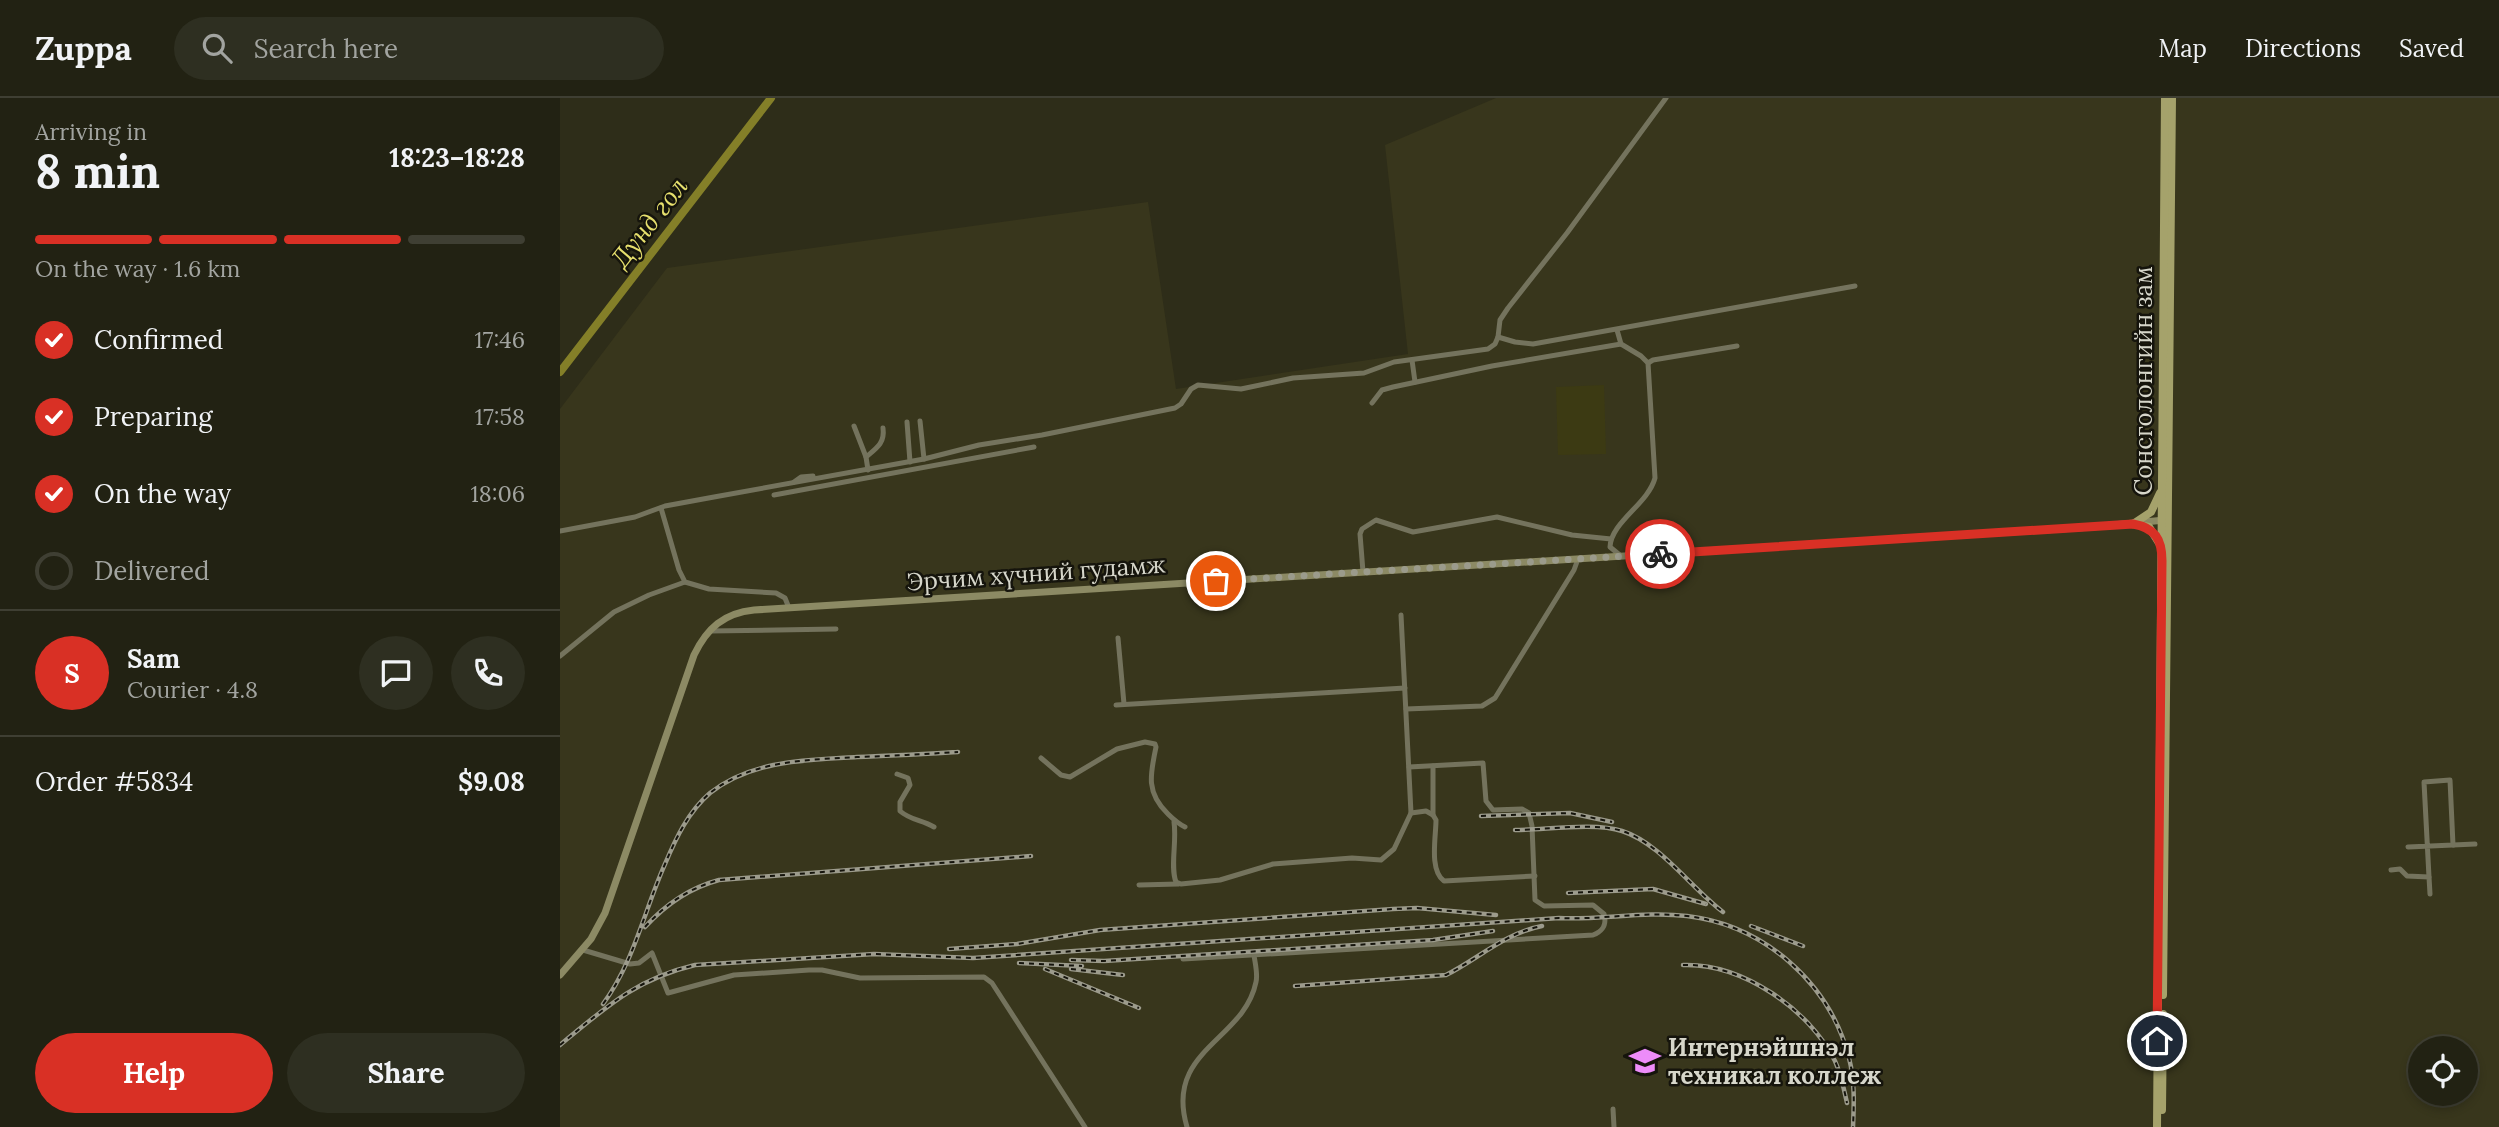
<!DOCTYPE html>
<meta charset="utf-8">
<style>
body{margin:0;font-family:Lora,serif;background:#2e2f21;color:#f1f3f6;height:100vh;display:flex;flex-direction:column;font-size:26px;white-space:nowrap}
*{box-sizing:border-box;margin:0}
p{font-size:23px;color:#a2a4a0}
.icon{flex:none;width:38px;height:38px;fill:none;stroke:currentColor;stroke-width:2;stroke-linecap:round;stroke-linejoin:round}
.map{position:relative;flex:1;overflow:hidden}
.panel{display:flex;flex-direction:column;background:#222213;width:560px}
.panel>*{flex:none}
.fabs{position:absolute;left:1848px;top:938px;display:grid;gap:14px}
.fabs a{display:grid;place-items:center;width:70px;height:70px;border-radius:50%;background:#222213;box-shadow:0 4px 10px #0003,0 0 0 2px #3f3f33;font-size:35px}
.pin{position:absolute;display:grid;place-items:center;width:60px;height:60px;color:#fff;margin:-30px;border:4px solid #fff;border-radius:50%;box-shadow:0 2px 7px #0007}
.courier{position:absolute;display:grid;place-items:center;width:70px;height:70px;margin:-35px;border:5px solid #d93025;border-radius:50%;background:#fff;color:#222;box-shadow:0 2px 9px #0007}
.summary em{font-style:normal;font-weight:700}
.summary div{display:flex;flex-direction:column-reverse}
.summary{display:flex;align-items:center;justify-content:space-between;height:119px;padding:0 35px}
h1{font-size:46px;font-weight:700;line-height:52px}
.bar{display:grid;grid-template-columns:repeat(4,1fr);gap:10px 7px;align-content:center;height:84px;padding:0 35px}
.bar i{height:9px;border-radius:5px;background:#3f3f33}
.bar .current{background:#d93025}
.bar p{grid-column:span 4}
.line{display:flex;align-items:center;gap:18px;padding:0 35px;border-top:2px solid #3f3f33}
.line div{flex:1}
.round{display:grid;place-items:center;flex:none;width:74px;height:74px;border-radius:37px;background:#2e2f21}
ol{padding:0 35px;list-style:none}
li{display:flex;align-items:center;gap:21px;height:77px}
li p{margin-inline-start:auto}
li .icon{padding:7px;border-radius:50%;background:#d93025;color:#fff;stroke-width:4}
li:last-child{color:#a2a4a0}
li i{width:38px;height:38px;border:4px solid #3f3f33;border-radius:50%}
.button{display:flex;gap:14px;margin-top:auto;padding:14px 35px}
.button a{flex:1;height:80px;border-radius:42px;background:#d93025;color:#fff;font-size:28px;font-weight:700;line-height:80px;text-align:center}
.button a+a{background:#2e2f21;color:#f1f3f6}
header{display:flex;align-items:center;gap:42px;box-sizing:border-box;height:98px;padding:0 35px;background:#222213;border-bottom:2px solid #3f3f33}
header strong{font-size:33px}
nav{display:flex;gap:38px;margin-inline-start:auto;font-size:24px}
.search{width:490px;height:63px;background:#2e2f21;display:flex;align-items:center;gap:18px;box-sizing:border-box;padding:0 24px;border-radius:38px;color:#a2a4a0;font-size:26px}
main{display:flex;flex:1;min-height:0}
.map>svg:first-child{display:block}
.built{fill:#38361c;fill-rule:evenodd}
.green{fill:#3c3a13}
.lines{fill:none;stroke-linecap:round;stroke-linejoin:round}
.river{stroke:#847f28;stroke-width:8}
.minor{stroke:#74735d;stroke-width:5}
.secondary{stroke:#8c8a64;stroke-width:7}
.primary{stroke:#a5a26b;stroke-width:8}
.rail-casing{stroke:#9c9b8c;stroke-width:4.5}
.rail{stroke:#15140c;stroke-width:2;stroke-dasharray:5;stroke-linecap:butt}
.done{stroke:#9b9b8c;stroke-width:7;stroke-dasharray:0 12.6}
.route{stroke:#d93025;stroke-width:9}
.labels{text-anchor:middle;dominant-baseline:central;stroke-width:5;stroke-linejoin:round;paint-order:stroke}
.street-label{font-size:24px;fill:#d6d6ca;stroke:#15140c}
.poi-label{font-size:24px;font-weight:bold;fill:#d6d6ca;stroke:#15140c;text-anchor:start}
.water-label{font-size:26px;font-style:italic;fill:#e6df6d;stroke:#15140c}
</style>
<header>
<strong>Zuppa</strong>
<div class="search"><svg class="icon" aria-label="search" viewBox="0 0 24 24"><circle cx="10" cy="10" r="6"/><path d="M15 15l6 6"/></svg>Search here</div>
<nav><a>Map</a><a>Directions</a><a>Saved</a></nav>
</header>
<main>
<section class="panel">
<div class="summary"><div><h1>8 min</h1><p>Arriving in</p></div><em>18:23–18:28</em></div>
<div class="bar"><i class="current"></i><i class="current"></i><i class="current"></i><i></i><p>On the way · 1.6 km</p></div>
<ol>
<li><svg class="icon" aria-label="check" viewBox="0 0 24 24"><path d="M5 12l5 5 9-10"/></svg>Confirmed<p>17:46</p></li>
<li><svg class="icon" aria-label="check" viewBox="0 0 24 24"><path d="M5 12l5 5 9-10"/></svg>Preparing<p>17:58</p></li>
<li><svg class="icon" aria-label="check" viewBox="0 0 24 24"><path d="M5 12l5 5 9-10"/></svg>On the way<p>18:06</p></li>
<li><i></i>Delivered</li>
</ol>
<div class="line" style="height:126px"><b class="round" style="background:#d93025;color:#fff">S</b><div><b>Sam</b><p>Courier · 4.8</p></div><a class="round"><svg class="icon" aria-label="chat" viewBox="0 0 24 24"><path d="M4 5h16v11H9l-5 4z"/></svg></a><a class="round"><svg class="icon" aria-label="phone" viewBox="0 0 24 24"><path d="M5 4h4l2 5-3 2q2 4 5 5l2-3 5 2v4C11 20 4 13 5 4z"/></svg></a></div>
<div class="line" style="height:91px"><div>Order #5834</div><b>$9.08</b></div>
<div class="button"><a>Help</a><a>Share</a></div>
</section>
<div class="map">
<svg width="1939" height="1029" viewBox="0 0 1939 1029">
<rect width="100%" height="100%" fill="#2e2d19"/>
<path class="built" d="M936,0H1939V1029H0V311L107,170L588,104L616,291L848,256L825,47ZM1860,950H1906V996H1860Z"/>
<polygon class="green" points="1044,287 1046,356 998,357 996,289"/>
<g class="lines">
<polyline class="river" points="0,274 211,0"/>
<g class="minor">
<path d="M1057,232L1061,246L1081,258L1088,265L1095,380C1088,406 1051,424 1050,449L1061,458"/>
<polyline points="938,239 940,222 948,210 1007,135 1106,0"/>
<polyline points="852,262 855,284"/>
<polyline points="1088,265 1093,262 1177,248"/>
<polyline points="812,305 822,292 833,289 932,268 1061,246"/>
<polyline points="360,323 364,361"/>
<polyline points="347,324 350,364"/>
<polyline points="294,328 306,359"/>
<path d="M308,372L306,359C317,350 325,345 323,330"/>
<polyline points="234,384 241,379 253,378"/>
<polyline points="214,397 474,349"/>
<polyline points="101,410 119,472 125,484 149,491 216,495 225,500 229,510"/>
<polyline points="0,433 75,419 105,408 154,399 364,361 419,347 482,337 615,310 621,306 631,291 638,287 681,291 733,280 804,275 834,264 928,251 935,246 938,239 955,244 973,246 1295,188"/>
<polyline points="803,474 800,436 802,431 816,422 853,434 937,419 1012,437 1051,441"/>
<polyline points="150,533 276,531"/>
<polyline points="558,540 564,606"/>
<polyline points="0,558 54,514 89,497 125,484"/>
<polyline points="556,607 845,590"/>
<polyline points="846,611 922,608 935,600 1014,472 1018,461"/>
<path d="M481,660L501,677L510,679L557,651L585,644L595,646L596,649C590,677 586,695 608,716C614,722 617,725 625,729"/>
<polyline points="873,668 873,717"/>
<path d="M337,676L348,680L350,687L340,704V713C350,722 362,722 374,729"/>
<path d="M851,715L866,713L873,717L876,722C876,739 869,772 884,783L975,778"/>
<path d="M614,724C617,743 610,769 616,784L621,786L660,782L713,766L792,760L821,762L834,751L851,715L841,517"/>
<polyline points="1893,747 1915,746"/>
<polyline points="1848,749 1893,747 1890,682 1864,684 1869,779"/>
<polyline points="1831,772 1840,771 1847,778 1869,779 1870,796"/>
<polyline points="579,787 618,786"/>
<polyline points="23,852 70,866 79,865 92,855 108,895 174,877 249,872 262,872 300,880 424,879 432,885 525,1029"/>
<path d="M623,861L1033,837C1043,833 1047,827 1044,816L1033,807L984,808L975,802L972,728L969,715L962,711L933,712L926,703L923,665L849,669"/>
<polyline points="1053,1011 1054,1029"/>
<path d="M627,1029C604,952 684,943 696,884C698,876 695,865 694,857"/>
</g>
<path class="secondary" d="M0,877L31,841L45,815L134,557C147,530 164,515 194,512L1532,429L1605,422"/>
<g class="primary">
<polyline points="1573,426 1591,414 1600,395"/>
<polyline points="1573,426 1589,429 1601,448"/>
<polyline points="1603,897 1612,0"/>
<polyline points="1602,1012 1603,916"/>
<polyline points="1597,1029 1605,0"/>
</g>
<defs>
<g id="rail">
<polyline points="921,718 1010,715 1052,724"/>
<path d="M955,732C985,732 1035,724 1062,733C1100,745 1131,790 1163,814"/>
<polyline points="1008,795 1093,791 1146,806"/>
<polyline points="1191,828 1243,848"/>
<path d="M85,829C106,806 129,790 159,782L471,758"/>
<polyline points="389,851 457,846 540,832 833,811 857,810 936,817"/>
<polyline points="511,862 544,863 873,842 933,833"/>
<polyline points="459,865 522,868"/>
<path d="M1123,867C1182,865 1249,911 1275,963C1281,976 1284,991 1287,1005"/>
<polyline points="485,871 579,910"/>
<polyline points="511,871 563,877"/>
<path d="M735,888L886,877C918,861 945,835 982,828"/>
<path d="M43,906C74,864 84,813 105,766C116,740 128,714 150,695C192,662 246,662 297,659C331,658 364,656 398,654"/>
<path d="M0,947C46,909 76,881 135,867L314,856L413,860L999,820C1041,822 1085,813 1127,818C1204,827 1270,885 1289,960C1295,983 1294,1006 1293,1029"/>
</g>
</defs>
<use href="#rail" class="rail-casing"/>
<use href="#rail" class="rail"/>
</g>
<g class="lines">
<polyline class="done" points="656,483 1100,456"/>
<path class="route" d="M1100,456L1573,426C1595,430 1602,441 1602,463L1597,943"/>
</g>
<defs>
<symbol id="university-bare" viewBox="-9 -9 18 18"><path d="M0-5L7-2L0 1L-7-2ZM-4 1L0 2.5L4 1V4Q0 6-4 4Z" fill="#ed8cf9" stroke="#15140c" stroke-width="2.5" paint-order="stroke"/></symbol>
</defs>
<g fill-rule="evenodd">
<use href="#university-bare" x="1063" y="941" width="44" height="44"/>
</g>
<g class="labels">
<g class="street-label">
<text transform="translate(1583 283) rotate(-90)">Сонсголонгийн зам</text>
<text transform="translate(476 475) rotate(-4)">Эрчим хүчний гудамж</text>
</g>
<g class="poi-label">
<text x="1108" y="949">Интернэйшнэл<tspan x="1108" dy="28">техникал коллеж</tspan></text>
</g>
<g class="water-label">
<text transform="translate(89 124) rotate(-52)">Дунд гол</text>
</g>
</g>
</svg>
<div class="fabs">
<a><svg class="icon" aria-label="locate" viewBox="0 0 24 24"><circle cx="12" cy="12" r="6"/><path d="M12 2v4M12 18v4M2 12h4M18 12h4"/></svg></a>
</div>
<div class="pin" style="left:656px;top:483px;background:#ea580c"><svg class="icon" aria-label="bag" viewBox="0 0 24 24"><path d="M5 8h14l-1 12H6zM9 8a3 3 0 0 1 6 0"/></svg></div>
<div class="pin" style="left:1597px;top:943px;background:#1f2937"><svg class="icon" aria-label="home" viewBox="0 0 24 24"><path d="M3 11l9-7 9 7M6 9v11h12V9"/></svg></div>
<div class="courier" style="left:1100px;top:456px"><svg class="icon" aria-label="bike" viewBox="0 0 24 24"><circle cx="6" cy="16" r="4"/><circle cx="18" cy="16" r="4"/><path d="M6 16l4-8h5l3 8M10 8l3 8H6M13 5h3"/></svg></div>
</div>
</main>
